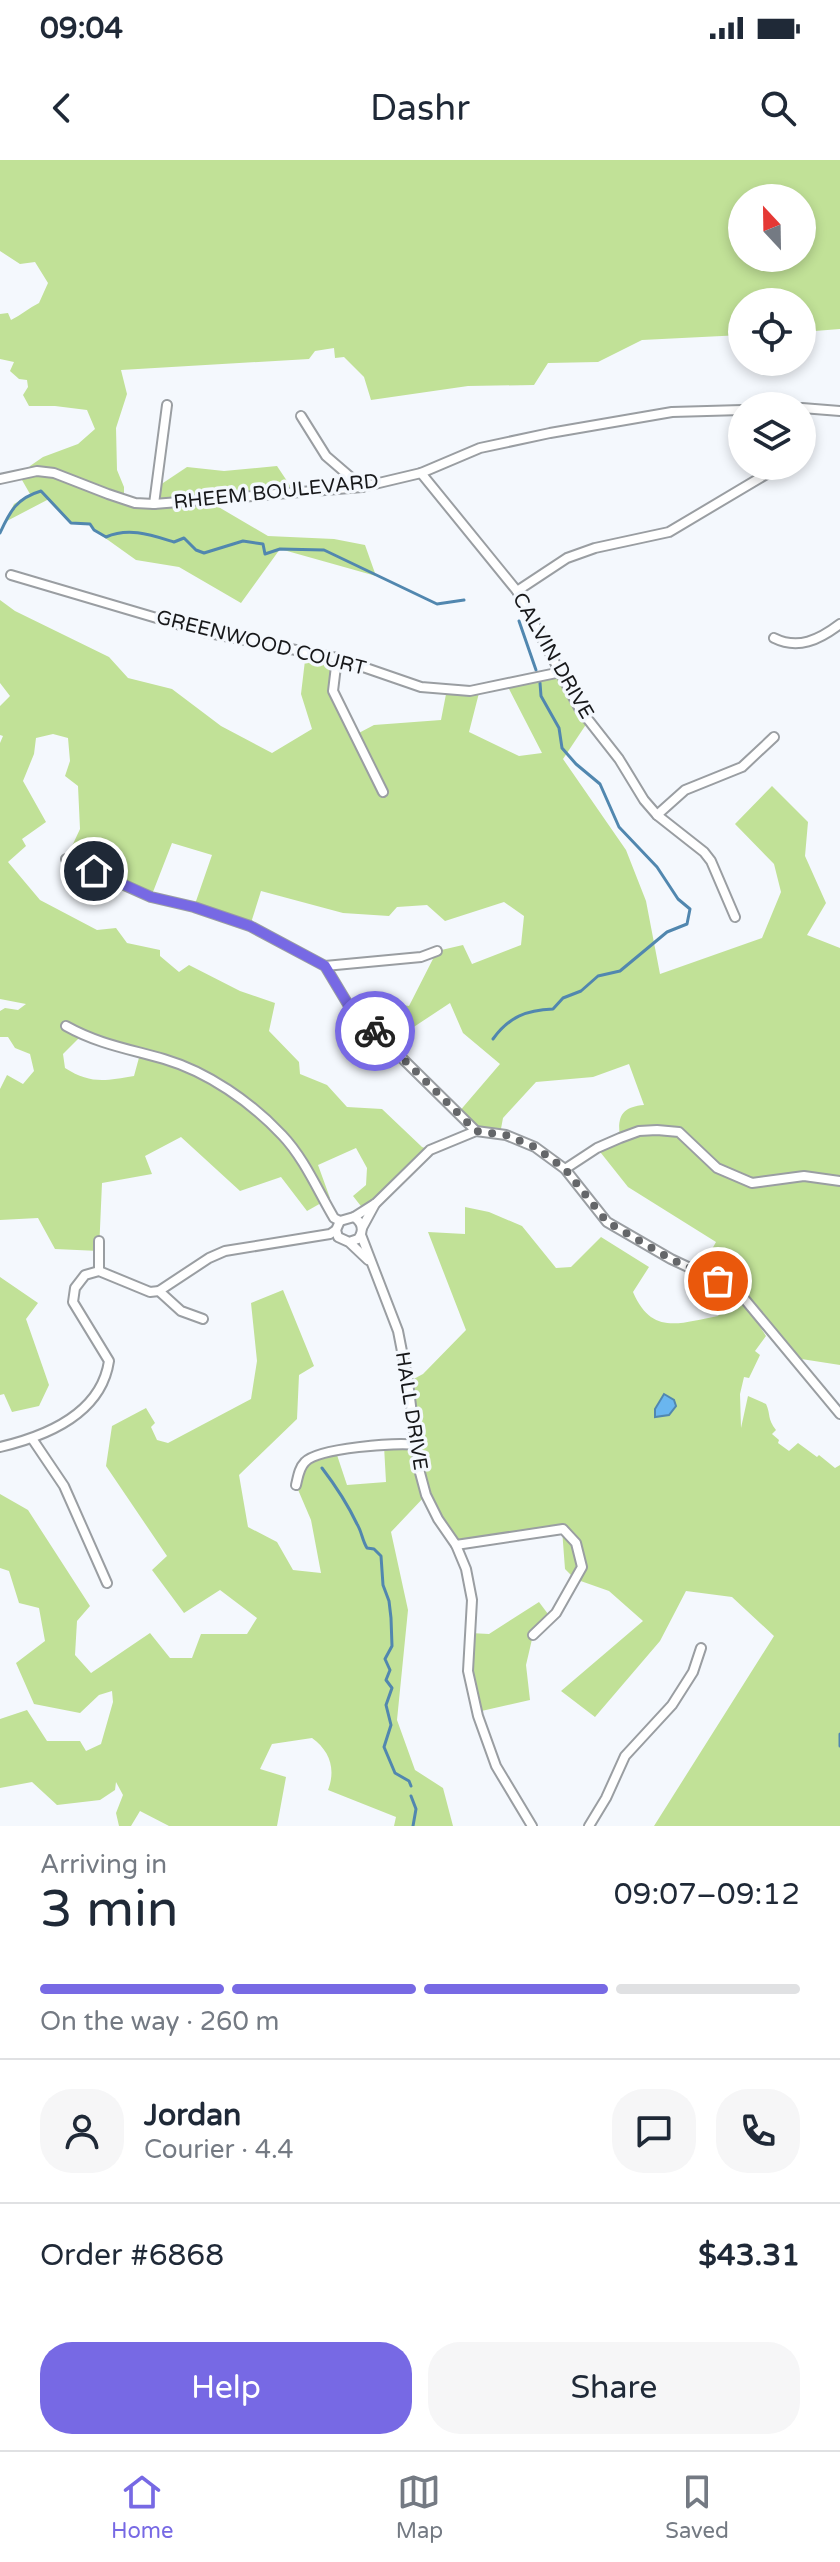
<!DOCTYPE html>
<meta charset="utf-8">
<style>
body{margin:0;font-family:"Varela Round",sans-serif;background:#f6f6f7;color:#1f2937;height:100vh;display:flex;flex-direction:column;font-size:30px;white-space:nowrap}
*{box-sizing:border-box;margin:0}
p{font-size:26px;color:#747a83}
.icon{flex:none;width:44px;height:44px;fill:none;stroke:currentColor;stroke-width:2;stroke-linecap:round;stroke-linejoin:round}
.map{position:relative;height:1666px;overflow:hidden}
.panel{display:flex;flex-direction:column;background:#fff;flex:1}
.panel>*{flex:none}
.needle{width:52px;rotate:338deg}
.controls{position:absolute;left:728px;top:24px;display:grid;gap:16px}
.controls a{display:grid;place-items:center;width:88px;height:88px;border-radius:50%;background:#fff;box-shadow:0 4px 12px #0003;font-size:40px}
.pin{position:absolute;display:grid;place-items:center;width:68px;height:68px;color:#fff;margin:-34px;border:4px solid #fff;border-radius:50%;box-shadow:0 2px 8px #0007}
.courier{position:absolute;display:grid;place-items:center;width:80px;height:80px;margin:-40px;border:6px solid #7769e4;border-radius:50%;background:#fff;color:#222;box-shadow:0 2px 10px #0007}
.head em{font-style:normal;font-weight:600}
.head div{display:flex;flex-direction:column-reverse}
.head{display:flex;align-items:center;justify-content:space-between;height:136px;padding:0 40px}
h1{font-size:52px;font-weight:600;line-height:60px}
.bar{display:grid;grid-template-columns:repeat(4,1fr);gap:12px 8px;align-content:center;height:96px;padding:0 40px}
.bar i{height:10px;border-radius:6px;background:#e0e1e3}
.bar .selected{background:#7769e4}
.bar p{grid-column:span 4}
.line{display:flex;align-items:center;gap:20px;padding:0 40px;border-top:2px solid #e0e1e3}
.line div{flex:1}
.round{display:grid;place-items:center;flex:none;width:84px;height:84px;border-radius:32px;background:#f6f6f7}
.primary-button{display:flex;gap:16px;margin-top:auto;padding:16px 40px}
.primary-button a{flex:1;height:92px;border-radius:32px;background:#7769e4;color:#fff;font-size:32px;font-weight:600;line-height:92px;text-align:center}
.primary-button a+a{background:#f6f6f7;color:#1f2937}
.status{display:flex;justify-content:space-between;align-items:center;height:56px;padding:0 40px;background:#fff;direction:ltr}
.status svg{height:22px;fill:currentColor}
header{display:flex;justify-content:space-between;align-items:center;height:104px;padding:0 40px;background:#fff;font-size:36px;font-weight:600}
.menu{display:flex;justify-content:space-around;align-items:center;height:112px;border-top:2px solid #e0e1e3;background:#fff;font-size:22px;color:#747a83}
.menu a{display:grid;justify-items:center;gap:4px}
.menu .selected{color:#7769e4}
.map>svg:first-child{display:block}
.green{fill:#c1e197;fill-rule:evenodd}
.water{fill:#6ab6ef;stroke:#5187af;stroke-width:2}
.lines{fill:none;stroke-linecap:round;stroke-linejoin:round}
.stream{stroke:#5187af;stroke-width:3}
.minor-casing{stroke:#9a9ea2;stroke-width:12}
.minor{stroke:#fff;stroke-width:8}
.done{stroke:#646669;stroke-width:8;stroke-dasharray:0 14.4}
.route{stroke:#7769e4;stroke-width:10}
.labels{text-anchor:middle;dominant-baseline:central;stroke-width:7;stroke-linejoin:round;paint-order:stroke}
.street-label{font-size:20px;fill:#17181a;stroke:#f4f8fd}
</style>
<div class="status"><b>09:04</b><svg viewBox="0 0 49 12"><path d="M0 12V9h3v3zM5 12V6h3v6zM10 12V3h3v9zM15 12V0h3v12zM26 1h20v11H26zM47 4h2v5h-2z"/></svg></div>
<header><svg class="icon" aria-label="back" viewBox="0 0 24 24"><path d="M15 5l-7 7 7 7"/></svg>Dashr<svg class="icon" aria-label="search" viewBox="0 0 24 24"><circle cx="10" cy="10" r="6"/><path d="M15 15l6 6"/></svg></header>
<div class="map">
<svg width="840" height="1666" viewBox="0 0 840 1666">
<rect width="100%" height="100%" fill="#f4f8fd"/>
<g class="green">
<path d="M0,0H840V169L802,172V142H742V175L642,180L598,202L548,203L534,225L468,226L371,240L364,217L344,197L335,198L334,188L315,191L309,199L121,210L127,234L116,268L117,310L124,327V339L154,344L157,327L187,307L224,311L277,306L295,333L210,342L268,376L334,379L365,385L376,416L280,389L241,443L179,407L136,400L94,370L90,364L71,363L49,339L5,362L14,344L30,334L22,320L30,306L43,297L78,284L95,269L87,250L55,246H29L23,235L28,227L27,220L19,219L10,211L14,202L0,199V154L8,153L11,160C21,155 29,148 39,143L48,123L35,102L20,104L0,91ZM742,38H802V98H742Z"/>
<path d="M0,440L15,451L109,497L128,518L172,529L221,566L272,593L312,569L301,534L306,492L337,498L333,531L355,575L374,565L441,560L447,529H480L469,572L519,596L542,593L506,523L561,512L589,560L563,599L626,690L646,741L660,814L762,778L781,732L774,704L735,664L772,626L808,662L805,696L826,743L807,775L840,788V1205L795,1198L741,1137L766,1176L755,1191L760,1195L749,1218L744,1217L740,1234L741,1268L748,1236L766,1244C771,1255 767,1258 776,1270L772,1274L779,1280L778,1283L789,1291L798,1283L817,1297L819,1295L835,1308L840,1305V1666H654L774,1476L732,1437L686,1431L660,1481L595,1557L561,1531L643,1461L609,1431L575,1419L565,1409L562,1369L456,1385L426,1335L391,1372L408,1450L397,1560L415,1610L443,1628L453,1666H394L396,1657L328,1630C336,1609 330,1591 312,1578L272,1584L260,1609L286,1617L277,1666H169L140,1651L131,1666H119L116,1653L123,1635L116,1622L115,1630L100,1640L57,1645L32,1622L0,1628V1559L27,1550L47,1581H80L86,1591L101,1584L113,1542L112,1531L99,1535L80,1553L34,1544L16,1503L45,1481L39,1448L19,1443L9,1411L0,1408V1334L28,1350L90,1446L77,1461L75,1495L91,1513L150,1473L170,1498H192L201,1474H247L257,1458L220,1430L184,1453L152,1410L167,1396L106,1306L112,1266L146,1248L155,1263L151,1267L157,1280L168,1283L251,1239L257,1201L251,1143L283,1130L314,1206L299,1215L297,1259L239,1315L248,1367L277,1382L293,1410L321,1413L311,1360L296,1325L308,1299L336,1292L347,1325L386,1322L384,1286L416,1285L408,1222L423,1214L466,1170L428,1072L465,1074V1047L489,1052L522,1066L556,1108L571,1107L601,1077L649,1107L633,1132C652,1176 680,1163 718,1156L736,1131L699,1112L716,1082L628,1027L597,988L620,978C617,956 622,947 644,945L629,904L593,917L536,922L503,958L500,974L476,971L458,953L500,904L463,873L450,843L388,884L363,859L384,842L409,846L437,791L463,785L472,804L521,785L524,756L504,742L445,761L427,745L397,747L389,756L343,753L261,731L250,766L194,747L212,695L172,683L151,737L66,699L80,669L78,626L65,616L70,601L68,578L53,574L36,578L34,594L23,621L46,662L22,679L26,686L8,702L40,740L97,770L116,768L127,783L160,790V796L179,812L189,805L240,831L275,843L269,871L299,902L300,914L327,925L347,947L382,949L422,987L430,990L364,1050L353,1036L366,1025L367,1008L356,988L318,1005L330,1038L307,1051L281,1017L240,1031L181,977L145,996L152,1014L102,1023L99,1091L55,1089L38,1058L0,1060V929L7,915L23,924L34,911L30,894L15,888L8,877H0V851L5,848L18,850L26,844L0,839V583L3,576L0,575V546L10,536L0,523ZM82,875L140,894L134,916C105,921 90,924 65,908L63,894Z"/>
<polygon points="0,1117 38,1143 26,1159 49,1225 39,1246 12,1252 4,1234 0,1235"/>
<polygon points="539,1442 551,1458 533,1475 526,1505 530,1540 477,1552 468,1511 470,1473 489,1474"/>
</g>
<polygon class="water" points="664,1234 674,1240 676,1246 669,1255 655,1257 655,1249"/>
<g class="lines">
<g class="stream">
<path d="M0,373C10,351 17,338 41,331L71,363L90,364L94,370L106,377C129,367 151,375 174,382L184,378L196,390L204,393L243,381L263,384L265,394L280,389L324,390L437,444L464,440"/>
<polyline points="519,461 536,510"/>
<path d="M493,879C509,857 526,850 553,849L563,838L581,831L598,816L620,811L667,772L687,764L690,749L678,739L657,707L619,667L600,624L576,604L562,588L559,568L541,536L540,523"/>
<path d="M322,1308C335,1325 348,1345 357,1364C362,1372 362,1380 367,1388L374,1389L381,1396L383,1425L389,1441L391,1458L392,1486L385,1499L390,1510L386,1520L392,1528L386,1545L391,1565L384,1587L395,1613L409,1621L411,1626"/>
<polyline points="840,1574 840,1586"/>
<polyline points="411,1636 416,1649 413,1666"/>
</g>
<defs>
<g id="minor">
<polyline points="802,248 840,251"/>
<polyline points="301,256 326,296 362,327"/>
<polyline points="421,313 517,431 579,548 619,599 644,640 657,655 704,692 711,701 735,757"/>
<polyline points="0,319 37,311 54,313 108,334 135,343 154,344 362,327 421,313 480,288 550,273 672,252 742,250"/>
<polyline points="154,344 167,245"/>
<polyline points="11,415 204,472 337,498 421,527 470,531 561,512"/>
<polyline points="517,431 567,398 595,388 669,372 780,306"/>
<path d="M774,478C798,490 819,480 840,464"/>
<polyline points="337,498 333,531 383,632"/>
<polyline points="657,655 685,630 742,607 774,577"/>
<polyline points="66,699 151,737 194,747 250,766 325,806 349,846 476,971"/>
<polyline points="325,806 421,797 437,791"/>
<path d="M66,866C98,884 129,889 164,899C208,912 251,942 282,975C304,998 318,1031 334,1058L340,1061"/>
<polyline points="565,1009 597,988 620,978 639,971 657,970 679,972 717,1008 752,1023 804,1016 840,1021"/>
<polyline points="354,1057 376,1043 430,990 476,971 506,975 535,987 565,1009 607,1062 671,1099 737,1130 840,1254"/>
<polyline points="362,1068 375,1044"/>
<polyline points="361,1075 398,1171 408,1222 419,1309 426,1335 438,1359 456,1385 466,1409 472,1440 468,1511 478,1556 496,1606 532,1666"/>
<polyline points="99,1081 99,1111"/>
<path d="M349,1082L358,1079C364,1071 363,1063 354,1057L340,1061L336,1070L338,1077L349,1082L368,1100"/>
<polyline points="159,1131 181,1151 203,1159"/>
<polyline points="33,1280 64,1326 107,1423"/>
<path d="M0,1287C47,1276 101,1254 109,1201L73,1142L75,1128L85,1115L99,1111L150,1132L159,1131L209,1098L225,1091L330,1074L336,1070"/>
<path d="M296,1325C298,1317 299,1308 305,1302C318,1288 397,1282 417,1285"/>
<polyline points="456,1385 563,1369 576,1383 582,1407 556,1453 533,1475"/>
<polyline points="589,1666 606,1638 625,1596 672,1545 693,1512 701,1488"/>
</g>
</defs>
<use href="#minor" class="minor-casing"/>
<use href="#minor" class="minor"/>
</g>
<g class="lines">
<polyline class="done" points="375,871 476,971 506,975 535,987 565,1009 607,1062 671,1099 718,1121"/>
<polyline class="route" points="94,711 151,737 194,747 250,766 325,806 349,846 375,871"/>
</g>
<g class="labels">
<g class="street-label">
<text transform="translate(276 332) rotate(-6)">RHEEM BOULEVARD</text>
<text transform="translate(261 483) rotate(14)">GREENWOOD COURT</text>
<text transform="translate(553 496) rotate(60)">CALVIN DRIVE</text>
<text transform="translate(411 1251) rotate(81)">HALL DRIVE</text>
</g>
</g>
</svg>
<div class="controls">
<a><svg class="needle" viewBox="-14 -14 28 28"><path d="M0-13l5 13h-10z" fill="#e53935"/><path d="M0 13l5-13h-10z" fill="#747a83"/></svg></a>
<a><svg class="icon" aria-label="locate" viewBox="0 0 24 24"><circle cx="12" cy="12" r="6"/><path d="M12 2v4M12 18v4M2 12h4M18 12h4"/></svg></a>
<a><svg class="icon" aria-label="layers" viewBox="0 0 24 24"><path d="M12 4l9 5-9 5-9-5zM3 14l9 5 9-5"/></svg></a>
</div>
<div class="pin" style="left:718px;top:1121px;background:#ea580c"><svg class="icon" aria-label="bag" viewBox="0 0 24 24"><path d="M5 8h14l-1 12H6zM9 8a3 3 0 0 1 6 0"/></svg></div>
<div class="pin" style="left:94px;top:711px;background:#1f2937"><svg class="icon" aria-label="home" viewBox="0 0 24 24"><path d="M3 11l9-7 9 7M6 9v11h12V9"/></svg></div>
<div class="courier" style="left:375px;top:871px"><svg class="icon" aria-label="bike" viewBox="0 0 24 24"><circle cx="6" cy="16" r="4"/><circle cx="18" cy="16" r="4"/><path d="M6 16l4-8h5l3 8M10 8l3 8H6M13 5h3"/></svg></div>
</div>
<section class="panel">
<div class="head"><div><h1>3 min</h1><p>Arriving in</p></div><em>09:07–09:12</em></div>
<div class="bar"><i class="selected"></i><i class="selected"></i><i class="selected"></i><i></i><p>On the way · 260 m</p></div>
<div class="line" style="height:144px"><a class="round"><svg class="icon" aria-label="person" viewBox="0 0 24 24"><circle cx="12" cy="8" r="4"/><path d="M4 21q1-7 8-7t8 7"/></svg></a><div><b>Jordan</b><p>Courier · 4.4</p></div><a class="round"><svg class="icon" aria-label="chat" viewBox="0 0 24 24"><path d="M4 5h16v11H9l-5 4z"/></svg></a><a class="round"><svg class="icon" aria-label="phone" viewBox="0 0 24 24"><path d="M5 4h4l2 5-3 2q2 4 5 5l2-3 5 2v4C11 20 4 13 5 4z"/></svg></a></div>
<div class="line" style="height:104px"><div>Order #6868</div><b>$43.31</b></div>
<div class="primary-button"><a>Help</a><a>Share</a></div>
</section>
<nav class="menu">
<a class="selected"><svg class="icon" aria-label="home" viewBox="0 0 24 24"><path d="M3 11l9-7 9 7M6 9v11h12V9"/></svg>Home</a>
<a><svg class="icon" aria-label="map" viewBox="0 0 24 24"><path d="M3 6l6-2 6 2 6-2v14l-6 2-6-2-6 2zM9 4v14M15 6v14"/></svg>Map</a>
<a><svg class="icon" aria-label="saved" viewBox="0 0 24 24"><path d="M7 4h10v16l-5-4-5 4z"/></svg>Saved</a>
</nav>
